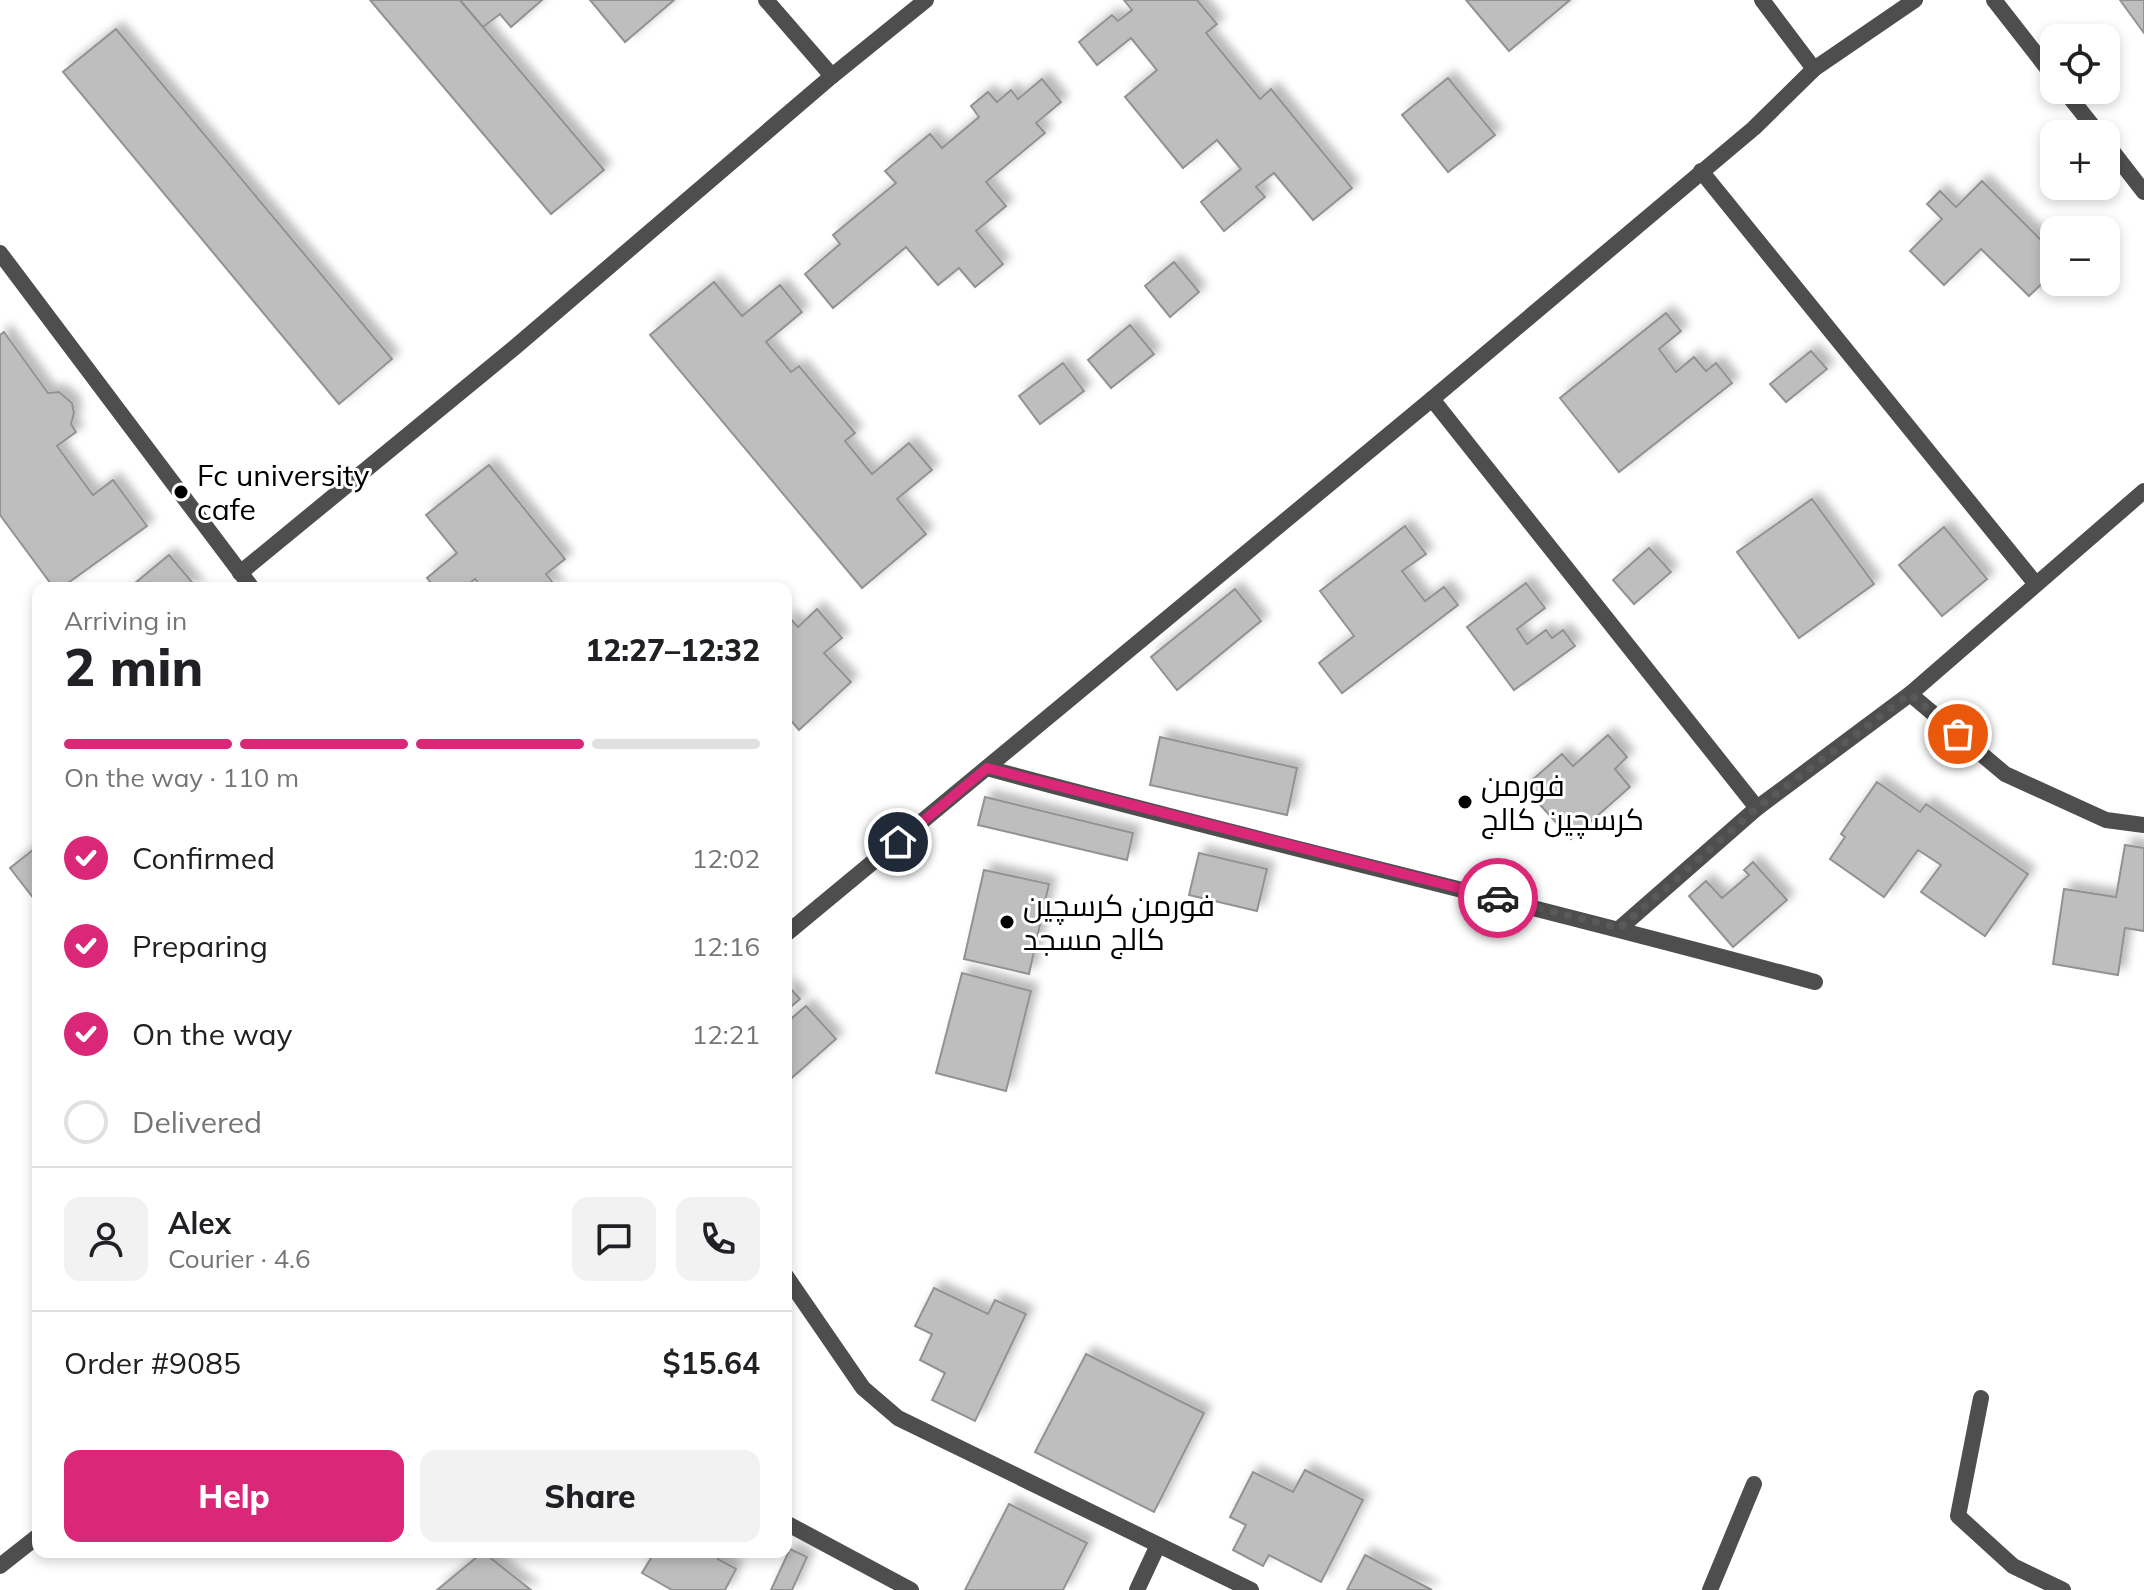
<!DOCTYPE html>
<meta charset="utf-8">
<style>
body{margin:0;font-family:Mulish,Cairo,sans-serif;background:#f2f2f2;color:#202124;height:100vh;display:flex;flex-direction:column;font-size:30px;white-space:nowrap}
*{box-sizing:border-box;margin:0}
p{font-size:26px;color:#757577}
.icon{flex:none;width:44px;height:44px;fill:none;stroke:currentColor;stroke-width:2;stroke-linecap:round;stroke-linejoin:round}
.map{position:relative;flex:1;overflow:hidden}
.drawer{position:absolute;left:32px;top:582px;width:760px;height:976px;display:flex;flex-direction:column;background:#fff;border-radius:16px;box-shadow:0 4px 12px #0003}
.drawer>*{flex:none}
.buttons{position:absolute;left:2040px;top:24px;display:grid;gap:16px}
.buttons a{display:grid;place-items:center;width:80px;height:80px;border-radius:16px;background:#fff;box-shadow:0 4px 12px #0003;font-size:40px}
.pin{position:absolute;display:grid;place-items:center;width:68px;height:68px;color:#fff;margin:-34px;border:4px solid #fff;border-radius:50%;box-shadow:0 2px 8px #0007}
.courier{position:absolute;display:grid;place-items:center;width:80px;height:80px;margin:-40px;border:6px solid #db2777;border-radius:50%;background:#fff;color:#222;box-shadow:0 2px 10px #0007}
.headline em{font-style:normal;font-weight:800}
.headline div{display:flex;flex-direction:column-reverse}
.headline{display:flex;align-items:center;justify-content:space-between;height:136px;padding:0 32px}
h1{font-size:52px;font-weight:800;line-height:60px}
.bar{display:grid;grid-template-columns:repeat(4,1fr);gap:12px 8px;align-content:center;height:96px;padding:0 32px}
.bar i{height:10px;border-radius:6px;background:#e0e0e0}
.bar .on{background:#db2777}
.bar p{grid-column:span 4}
.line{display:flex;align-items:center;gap:20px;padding:0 32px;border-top:2px solid #e0e0e0}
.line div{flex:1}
.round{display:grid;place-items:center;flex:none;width:84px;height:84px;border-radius:16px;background:#f2f2f2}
ol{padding:0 32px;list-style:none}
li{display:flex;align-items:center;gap:24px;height:88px}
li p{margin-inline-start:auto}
li .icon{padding:8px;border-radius:50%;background:#db2777;color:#fff;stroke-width:4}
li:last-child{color:#757577}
li i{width:44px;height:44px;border:4px solid #e0e0e0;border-radius:50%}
.primary-button{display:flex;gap:16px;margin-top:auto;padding:16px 32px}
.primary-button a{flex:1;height:92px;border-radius:16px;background:#db2777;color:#fff;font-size:32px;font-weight:800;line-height:92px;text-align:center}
.primary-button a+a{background:#f2f2f2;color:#202124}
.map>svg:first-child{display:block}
.building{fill:#bebebe;stroke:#929292;stroke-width:2;filter:url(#shadow)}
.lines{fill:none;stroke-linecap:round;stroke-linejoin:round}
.lane{stroke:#4e4e4e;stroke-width:16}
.street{stroke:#4e4e4e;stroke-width:16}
.done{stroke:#595959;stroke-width:8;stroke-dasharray:0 14.4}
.route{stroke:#db2777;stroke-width:10}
.poi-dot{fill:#000;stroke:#fff;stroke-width:3}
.labels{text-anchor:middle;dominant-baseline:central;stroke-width:6;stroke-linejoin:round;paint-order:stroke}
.poi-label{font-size:30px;fill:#000;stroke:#fff;text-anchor:start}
</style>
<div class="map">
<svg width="2144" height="1590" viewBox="0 0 2144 1590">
<defs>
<filter id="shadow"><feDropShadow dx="7" dy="-7" stdDeviation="4" flood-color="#0004"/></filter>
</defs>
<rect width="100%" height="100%" fill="#fff"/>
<g class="building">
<polygon points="370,0 460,0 604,170 551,214"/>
<polygon points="460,0 542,0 511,27 500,14 483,27"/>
<polygon points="590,0 674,0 625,42"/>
<polygon points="1124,0 1197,0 1217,24 1206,33 1260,99 1271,89 1352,188 1313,220 1274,173 1256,187 1265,197 1224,231 1201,202 1241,169 1217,140 1183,168 1125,97 1157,70 1131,38 1097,65 1079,42 1112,15 1118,21 1132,10"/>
<polygon points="1466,0 1570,0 1509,51"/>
<polygon points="2120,0 2144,0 2144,33"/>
<polygon points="116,29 392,359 339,404 63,72"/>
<polygon points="1448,78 1495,135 1448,172 1402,115"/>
<polygon points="1042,79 1061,102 1036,123 1045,133 986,182 1006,206 976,231 1003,264 975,287 959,268 938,285 906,247 833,308 805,274 840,244 833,235 896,183 885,171 930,134 942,148 979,117 971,106 988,92 997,102 1011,90 1018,99"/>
<polygon points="1982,181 2054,253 2054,272 2029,296 1981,249 1944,285 1910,251 1942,219 1927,204 1940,191 1956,207"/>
<polygon points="1174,262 1199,292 1170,317 1145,286"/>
<polygon points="714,282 742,316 780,285 802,312 766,342 791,372 799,366 855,433 845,441 872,474 909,443 932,470 897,499 926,534 862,588 650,335"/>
<polygon points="1666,313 1681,331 1659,349 1676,372 1694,357 1706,371 1716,363 1732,383 1619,472 1560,398"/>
<polygon points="1130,325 1154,354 1111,388 1088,360"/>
<polygon points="4,332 48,393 59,392 72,403 74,413 71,424 76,432 57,446 93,495 113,480 147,526 61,588 54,588 0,515 0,335"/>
<polygon points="1811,351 1827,369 1786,402 1770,384"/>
<polygon points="1063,363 1084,391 1040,424 1019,396"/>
<polygon points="489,465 565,559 546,574 557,588 502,588 500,585 496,588 482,588 475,579 464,588 435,588 427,578 457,553 426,515"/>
<polygon points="1812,499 1874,584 1799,638 1737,552"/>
<polygon points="1405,526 1426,554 1402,571 1425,601 1444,587 1458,605 1342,693 1319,663 1354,636 1320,591"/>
<polygon points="1944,527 1987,579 1942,616 1899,565"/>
<polygon points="1649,548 1671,572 1634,604 1613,580"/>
<polygon points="169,555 197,588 129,588"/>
<polygon points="1526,583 1545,608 1517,629 1527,644 1546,630 1552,638 1563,630 1575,646 1514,690 1467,627"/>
<polygon points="1235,589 1261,621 1177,690 1151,657"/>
<polygon points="817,609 842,638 824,653 851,682 799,730 786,715 786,620 789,617 798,627"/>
<polygon points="1608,735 1627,757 1615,769 1630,787 1571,839 1524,787 1562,754 1573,766"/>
<polygon points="1160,737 1297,768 1287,815 1150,785"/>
<polygon points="1877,782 1920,812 1926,804 2028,874 1985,936 1921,892 1941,865 1918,850 1884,897 1830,859 1845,837 1841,834"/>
<polygon points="985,797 1133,833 1127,860 978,825"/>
<polygon points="2125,845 2144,848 2144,931 2125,928 2118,975 2053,964 2064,889 2116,897"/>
<polygon points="38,846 38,904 10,868"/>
<polygon points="1199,853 1267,869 1257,911 1189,895"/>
<polygon points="1753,862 1787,900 1733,947 1689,896 1706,881 1722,898 1749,875 1744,870"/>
<polygon points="984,870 1049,884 1029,974 964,959"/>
<polygon points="962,973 1031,991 1006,1091 936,1073"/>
<polygon points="788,986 800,999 786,1011 786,988"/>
<polygon points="806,1006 836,1039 786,1083 786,1023"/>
<polygon points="934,1288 988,1314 995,1300 1026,1314 975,1421 932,1400 945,1373 920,1360 932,1334 915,1326"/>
<polygon points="1086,1354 1204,1413 1154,1512 1035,1452"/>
<polygon points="1305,1470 1363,1500 1321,1582 1269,1555 1263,1566 1233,1550 1246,1525 1230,1517 1253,1472 1293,1492"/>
<polygon points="1009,1504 1087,1543 1063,1590 965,1590"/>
<polygon points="790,1549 807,1557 792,1590 771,1590"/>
<polygon points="483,1552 531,1590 437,1590"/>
<polygon points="641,1552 722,1552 718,1559 736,1569 725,1590 672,1590 642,1573 651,1558"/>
<polygon points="1365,1555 1432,1590 1347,1590"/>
</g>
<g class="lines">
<g class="lane">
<polyline points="766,0 832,76"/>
<polyline points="1762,0 1814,69"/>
<polyline points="1994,0 2054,77"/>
<polyline points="2064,90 2099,134"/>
<polyline points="2106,143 2144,192"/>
<polyline points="1701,171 2035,583"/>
<polyline points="0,253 252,588"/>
<polyline points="1432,399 1757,808"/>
<polyline points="240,573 514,348 832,76 926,0"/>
<polyline points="1910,694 2005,774 2106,820 2144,825"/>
<path d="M987,768C1262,843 1540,906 1815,982"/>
<polyline points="1620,928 1757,808 1910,694 2144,491"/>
<polyline points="786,934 1432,399 1754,128 1814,69 1915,0"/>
<polyline points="786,1276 863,1388 898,1418 1251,1590"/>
<polyline points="786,1523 911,1590"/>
<polyline points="0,1566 38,1536"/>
<polyline points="1137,1590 1158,1545"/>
</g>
<g class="street">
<polyline points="1981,1398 1958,1516 2013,1566 2063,1590"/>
<polyline points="1710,1590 1754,1484"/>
</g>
</g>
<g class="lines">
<polyline class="done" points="1498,898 1620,928 1757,808 1910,694 1958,734"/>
<polyline class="route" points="898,842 987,768 1498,898"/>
</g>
<g class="poi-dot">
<circle cx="181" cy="492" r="8"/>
<circle cx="1465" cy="802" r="8"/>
<circle cx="1007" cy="922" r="8"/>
</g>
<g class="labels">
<g class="poi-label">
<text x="197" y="475">Fc university<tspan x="197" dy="34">cafe</tspan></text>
<text x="1481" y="785">فورمن<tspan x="1481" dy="34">کرسچین کالج</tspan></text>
<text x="1023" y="905">فورمن کرسچین<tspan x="1023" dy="34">کالج مسجد</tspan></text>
</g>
</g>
</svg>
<div class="buttons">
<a><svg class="icon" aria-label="locate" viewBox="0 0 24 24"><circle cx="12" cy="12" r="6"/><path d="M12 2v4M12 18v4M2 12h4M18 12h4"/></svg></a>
<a>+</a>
<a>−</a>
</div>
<div class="pin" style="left:1958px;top:734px;background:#ea580c"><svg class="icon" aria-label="bag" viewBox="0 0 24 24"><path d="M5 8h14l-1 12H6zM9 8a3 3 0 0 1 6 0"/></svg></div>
<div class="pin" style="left:898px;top:842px;background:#1f2937"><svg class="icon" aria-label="home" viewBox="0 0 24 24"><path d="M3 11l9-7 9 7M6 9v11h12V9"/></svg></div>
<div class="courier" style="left:1498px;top:898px"><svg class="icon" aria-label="car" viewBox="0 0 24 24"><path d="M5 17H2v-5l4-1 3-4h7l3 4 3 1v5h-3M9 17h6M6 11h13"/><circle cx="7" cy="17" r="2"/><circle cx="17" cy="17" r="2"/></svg></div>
<section class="drawer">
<div class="headline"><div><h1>2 min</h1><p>Arriving in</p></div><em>12:27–12:32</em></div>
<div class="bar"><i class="on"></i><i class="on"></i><i class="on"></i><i></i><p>On the way · 110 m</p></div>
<ol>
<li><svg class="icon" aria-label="check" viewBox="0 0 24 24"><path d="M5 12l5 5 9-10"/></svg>Confirmed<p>12:02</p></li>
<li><svg class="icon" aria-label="check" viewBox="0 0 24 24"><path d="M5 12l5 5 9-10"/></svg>Preparing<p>12:16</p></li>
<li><svg class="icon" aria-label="check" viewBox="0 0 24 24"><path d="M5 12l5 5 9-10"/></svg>On the way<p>12:21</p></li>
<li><i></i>Delivered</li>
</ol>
<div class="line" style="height:144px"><a class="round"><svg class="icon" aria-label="person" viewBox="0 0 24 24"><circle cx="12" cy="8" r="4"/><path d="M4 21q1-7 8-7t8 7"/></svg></a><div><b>Alex</b><p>Courier · 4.6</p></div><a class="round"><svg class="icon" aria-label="chat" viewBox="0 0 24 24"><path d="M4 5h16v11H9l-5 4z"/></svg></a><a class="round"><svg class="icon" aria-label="phone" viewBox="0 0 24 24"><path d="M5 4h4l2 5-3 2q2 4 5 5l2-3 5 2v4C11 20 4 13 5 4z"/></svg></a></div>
<div class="line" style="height:104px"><div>Order #9085</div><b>$15.64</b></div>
<div class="primary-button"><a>Help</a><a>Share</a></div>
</section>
</div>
